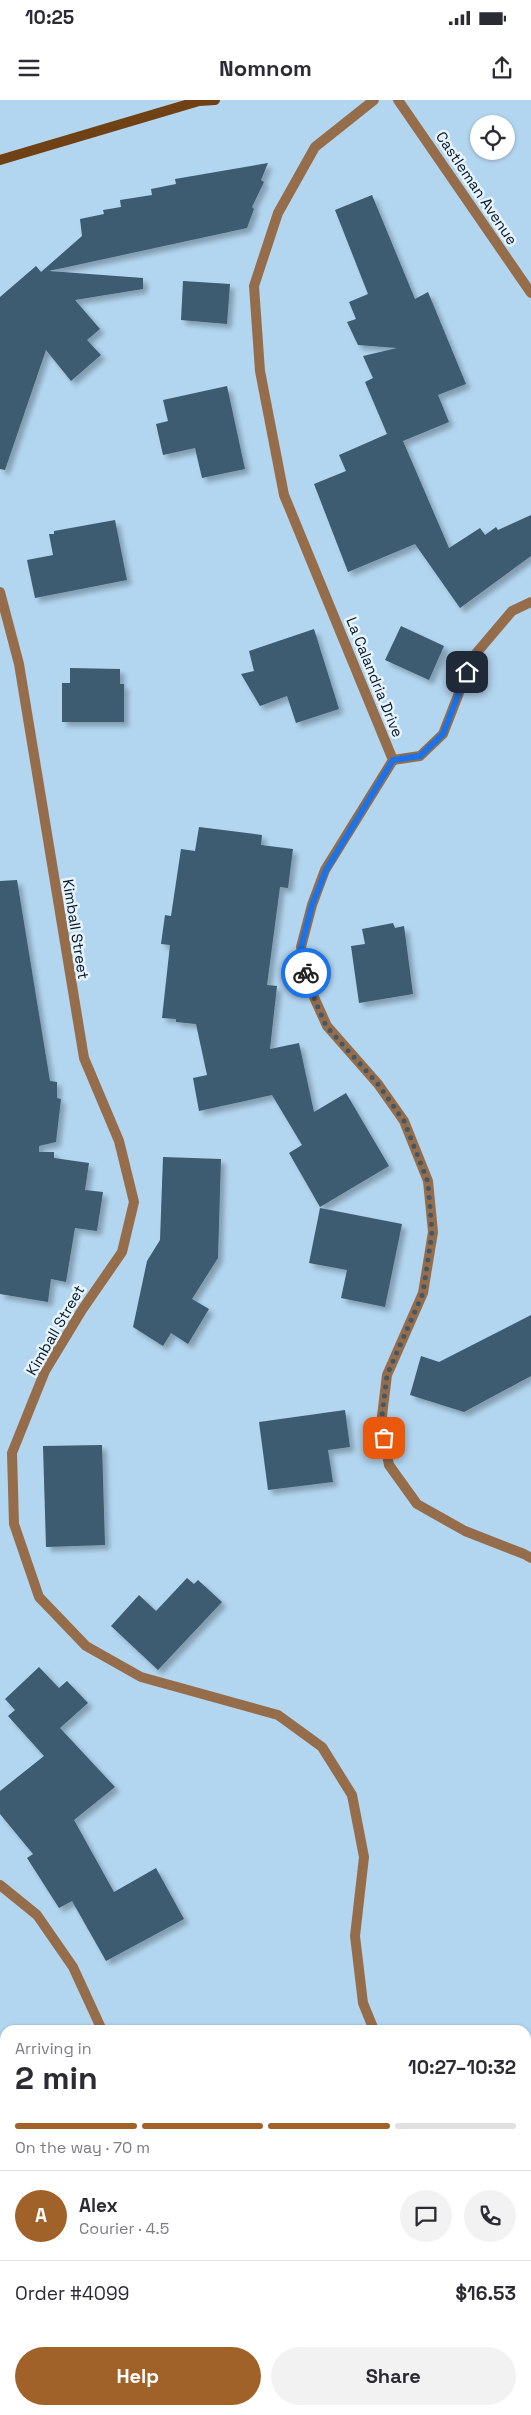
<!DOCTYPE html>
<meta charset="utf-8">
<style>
body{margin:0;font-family:"Space Grotesk",sans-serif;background:#f2f2f3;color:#2b2b33;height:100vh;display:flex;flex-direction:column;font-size:19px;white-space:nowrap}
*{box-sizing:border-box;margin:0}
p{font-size:16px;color:#7c7c81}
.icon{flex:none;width:28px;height:28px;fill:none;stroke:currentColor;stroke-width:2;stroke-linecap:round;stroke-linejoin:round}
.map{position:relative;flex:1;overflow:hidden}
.panel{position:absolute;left:0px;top:1925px;width:531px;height:390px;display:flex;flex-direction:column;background:#fff;border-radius:15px 15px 0 0;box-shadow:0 1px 4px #0004}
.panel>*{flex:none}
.buttons{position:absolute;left:470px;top:15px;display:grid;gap:10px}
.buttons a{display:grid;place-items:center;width:45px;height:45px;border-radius:50%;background:#fff;box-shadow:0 1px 4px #0004;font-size:25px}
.pin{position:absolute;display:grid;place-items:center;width:42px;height:42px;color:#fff;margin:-21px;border-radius:10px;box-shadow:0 2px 8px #0006}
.courier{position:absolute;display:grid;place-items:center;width:50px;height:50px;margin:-25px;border:4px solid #1a73e8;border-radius:50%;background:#fff;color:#222;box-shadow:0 1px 6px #0007}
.overview em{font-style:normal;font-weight:700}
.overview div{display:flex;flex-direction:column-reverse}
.overview{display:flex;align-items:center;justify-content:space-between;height:85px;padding:0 15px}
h1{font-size:32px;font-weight:700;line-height:38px}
.bar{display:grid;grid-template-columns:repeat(4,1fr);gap:8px 5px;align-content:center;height:60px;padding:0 15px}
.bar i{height:6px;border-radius:4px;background:#e1e1e2}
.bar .on{background:#a06228}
.bar p{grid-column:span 4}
.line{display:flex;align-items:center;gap:12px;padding:0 15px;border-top:1px solid #e1e1e2}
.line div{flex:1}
.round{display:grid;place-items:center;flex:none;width:52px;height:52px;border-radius:26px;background:#f2f2f3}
.cta{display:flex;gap:10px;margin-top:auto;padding:10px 15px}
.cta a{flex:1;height:58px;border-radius:30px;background:#a06228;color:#fff;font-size:20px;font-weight:700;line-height:58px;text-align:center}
.cta a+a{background:#f2f2f3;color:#2b2b33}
.status{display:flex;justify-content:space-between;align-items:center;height:35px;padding:0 25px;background:#fff;direction:ltr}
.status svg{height:14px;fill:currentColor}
header{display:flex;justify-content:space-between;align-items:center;height:65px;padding:0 15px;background:#fff;font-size:22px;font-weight:700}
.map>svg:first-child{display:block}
.building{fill:#3c5b72;filter:url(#shadow)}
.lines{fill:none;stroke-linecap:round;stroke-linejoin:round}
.street{stroke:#966d4b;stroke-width:10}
.secondary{stroke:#6f4114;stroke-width:10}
.done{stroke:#435867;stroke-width:5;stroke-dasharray:0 9}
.route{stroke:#1a73e8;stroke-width:6}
.labels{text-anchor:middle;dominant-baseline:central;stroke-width:5;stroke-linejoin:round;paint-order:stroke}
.street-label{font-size:15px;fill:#07141d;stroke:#e6f4ff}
</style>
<div class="status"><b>10:25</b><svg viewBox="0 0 49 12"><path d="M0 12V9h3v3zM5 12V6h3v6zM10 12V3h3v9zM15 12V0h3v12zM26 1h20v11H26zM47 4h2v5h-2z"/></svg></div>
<header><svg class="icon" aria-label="menu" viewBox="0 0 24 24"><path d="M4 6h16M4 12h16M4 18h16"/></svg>Nomnom<svg class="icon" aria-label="share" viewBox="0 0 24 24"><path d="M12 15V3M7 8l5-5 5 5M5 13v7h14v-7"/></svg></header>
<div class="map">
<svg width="531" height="2315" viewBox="0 0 531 2315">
<defs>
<filter id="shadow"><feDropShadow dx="4.5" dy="4.5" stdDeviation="2.5" flood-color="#0004"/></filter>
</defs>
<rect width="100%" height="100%" fill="#b3d6f0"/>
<g class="building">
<polygon points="268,63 261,80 264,82 252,107 254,109 247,128 49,171 143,178 143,189 75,200 100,229 87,240 101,255 71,281 46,250 5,370 0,369 0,197 36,166 41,172 82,136 80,119 104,114 103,110 121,107 120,100 152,95 151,89 176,84 175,79"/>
<polygon points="372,95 415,199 428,192 466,284 438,295 449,322 403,341 449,448 480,428 485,435 496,427 498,430 531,415 531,456 460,508 415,444 348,472 314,384 346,371 339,355 387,334 365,282 373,278 363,256 397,248 358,245 347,222 356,219 349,202 368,194 335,110"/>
<polygon points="183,181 230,184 227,224 181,220"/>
<polygon points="227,286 245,369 202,378 195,348 163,355 156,324 168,321 163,300"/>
<polygon points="115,420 127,480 35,498 27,460 53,455 49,434 54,434 54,431"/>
<polygon points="401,526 444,546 429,580 385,560"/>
<polygon points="314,529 339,609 296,623 287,596 260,606 241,574 254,571 249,551"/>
<polygon points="70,568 120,569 120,584 124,584 124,622 62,622 62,583 70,583"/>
<polygon points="199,727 262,735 261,745 293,749 288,788 280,787 267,885 277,886 270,949 299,943 314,1012 346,993 389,1066 320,1107 289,1053 302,1045 272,995 199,1011 193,978 207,975 196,924 176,922 176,919 162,918 170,845 161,844 165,815 171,816 181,749 195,751"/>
<polygon points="17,780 50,981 57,982 57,998 61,999 56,1042 39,1046 39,1052 54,1052 54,1058 89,1063 85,1090 103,1092 97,1131 75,1128 66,1182 51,1179 48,1202 0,1194 0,781"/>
<polygon points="393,823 395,828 404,826 413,894 359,903 351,846 365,844 362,829"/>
<polygon points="163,1057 221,1059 218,1158 192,1199 209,1209 188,1244 171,1233 163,1246 133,1227 147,1161 160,1140"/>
<polygon points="320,1108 402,1124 385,1207 341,1198 347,1170 309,1163"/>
<polygon points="531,1215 531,1276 464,1312 410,1295 421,1256 439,1262"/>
<polygon points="345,1310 350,1347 328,1350 333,1382 268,1390 259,1322"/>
<polygon points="102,1345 105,1445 46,1447 43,1346"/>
<polygon points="187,1478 194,1484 198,1480 222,1502 158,1570 111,1526 139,1495 156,1511"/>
<polygon points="39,1567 59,1588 67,1581 88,1603 60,1628 115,1687 74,1720 114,1792 156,1768 184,1819 106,1861 72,1801 59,1808 27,1758 33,1754 0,1714 0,1691 44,1656 8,1616 15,1610 5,1599"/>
</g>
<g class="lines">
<g class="street">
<polyline points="374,0 315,47 278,113 254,186 260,271 284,395 393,660 325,770 312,805 301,847 308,884 327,926 378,984 404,1021 428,1081 433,1132 423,1193 387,1275 381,1324 389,1365 417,1404 465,1431 524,1454 531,1458"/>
<polyline points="398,0 531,193"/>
<polyline points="0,492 19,564 84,958 119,1041 134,1102 122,1152 82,1210 45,1271 12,1353 14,1424 39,1497 86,1546 141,1577 278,1615 322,1647 352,1695 364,1757 355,1836 363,1903 374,1930"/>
<polyline points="393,660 420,656 443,634 473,557 512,511 531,502"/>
<polyline points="0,1785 37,1815 73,1867 102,1930"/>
<polyline points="0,1950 5,1952"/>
</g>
<polyline class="secondary" points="0,60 199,1 215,0"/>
</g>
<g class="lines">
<polyline class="done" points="306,873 308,884 326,926 378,984 404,1021 428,1082 432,1132 423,1193 387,1275 381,1324 384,1338"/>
<polyline class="route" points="306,873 301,848 312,805 326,770 393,660 420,656 443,634 467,572"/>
</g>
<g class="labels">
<g class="street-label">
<text transform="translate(477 88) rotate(56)">Castleman Avenue</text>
<text transform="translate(375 577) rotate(68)">La Calandria Drive</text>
<text transform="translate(76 829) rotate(81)">Kimball Street</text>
<text transform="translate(55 1230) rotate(-60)">Kimball Street</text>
</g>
</g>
</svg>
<div class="buttons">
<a><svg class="icon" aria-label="locate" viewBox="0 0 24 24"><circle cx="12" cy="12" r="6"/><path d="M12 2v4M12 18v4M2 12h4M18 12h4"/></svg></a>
</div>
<div class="pin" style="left:384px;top:1338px;background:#ea580c"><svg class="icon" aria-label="bag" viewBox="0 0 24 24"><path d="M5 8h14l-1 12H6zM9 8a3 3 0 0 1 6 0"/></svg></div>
<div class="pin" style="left:467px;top:572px;background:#1f2937"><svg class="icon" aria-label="home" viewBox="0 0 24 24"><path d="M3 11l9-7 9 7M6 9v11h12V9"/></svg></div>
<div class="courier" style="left:306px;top:873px"><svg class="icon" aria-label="bike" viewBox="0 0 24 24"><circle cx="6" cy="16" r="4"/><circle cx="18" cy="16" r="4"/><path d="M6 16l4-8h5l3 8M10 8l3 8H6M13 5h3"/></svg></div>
<section class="panel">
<div class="overview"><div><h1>2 min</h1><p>Arriving in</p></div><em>10:27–10:32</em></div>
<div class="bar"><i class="on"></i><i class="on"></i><i class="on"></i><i></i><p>On the way · 70 m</p></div>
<div class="line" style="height:90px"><b class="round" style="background:#a06228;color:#fff">A</b><div><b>Alex</b><p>Courier · 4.5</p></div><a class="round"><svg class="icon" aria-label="chat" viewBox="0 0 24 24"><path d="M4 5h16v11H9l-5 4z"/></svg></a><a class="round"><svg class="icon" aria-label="phone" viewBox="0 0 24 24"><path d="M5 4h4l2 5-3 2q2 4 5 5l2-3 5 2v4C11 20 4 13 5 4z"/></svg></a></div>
<div class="line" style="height:65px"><div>Order #4099</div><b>$16.53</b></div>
<div class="cta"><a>Help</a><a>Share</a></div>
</section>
</div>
